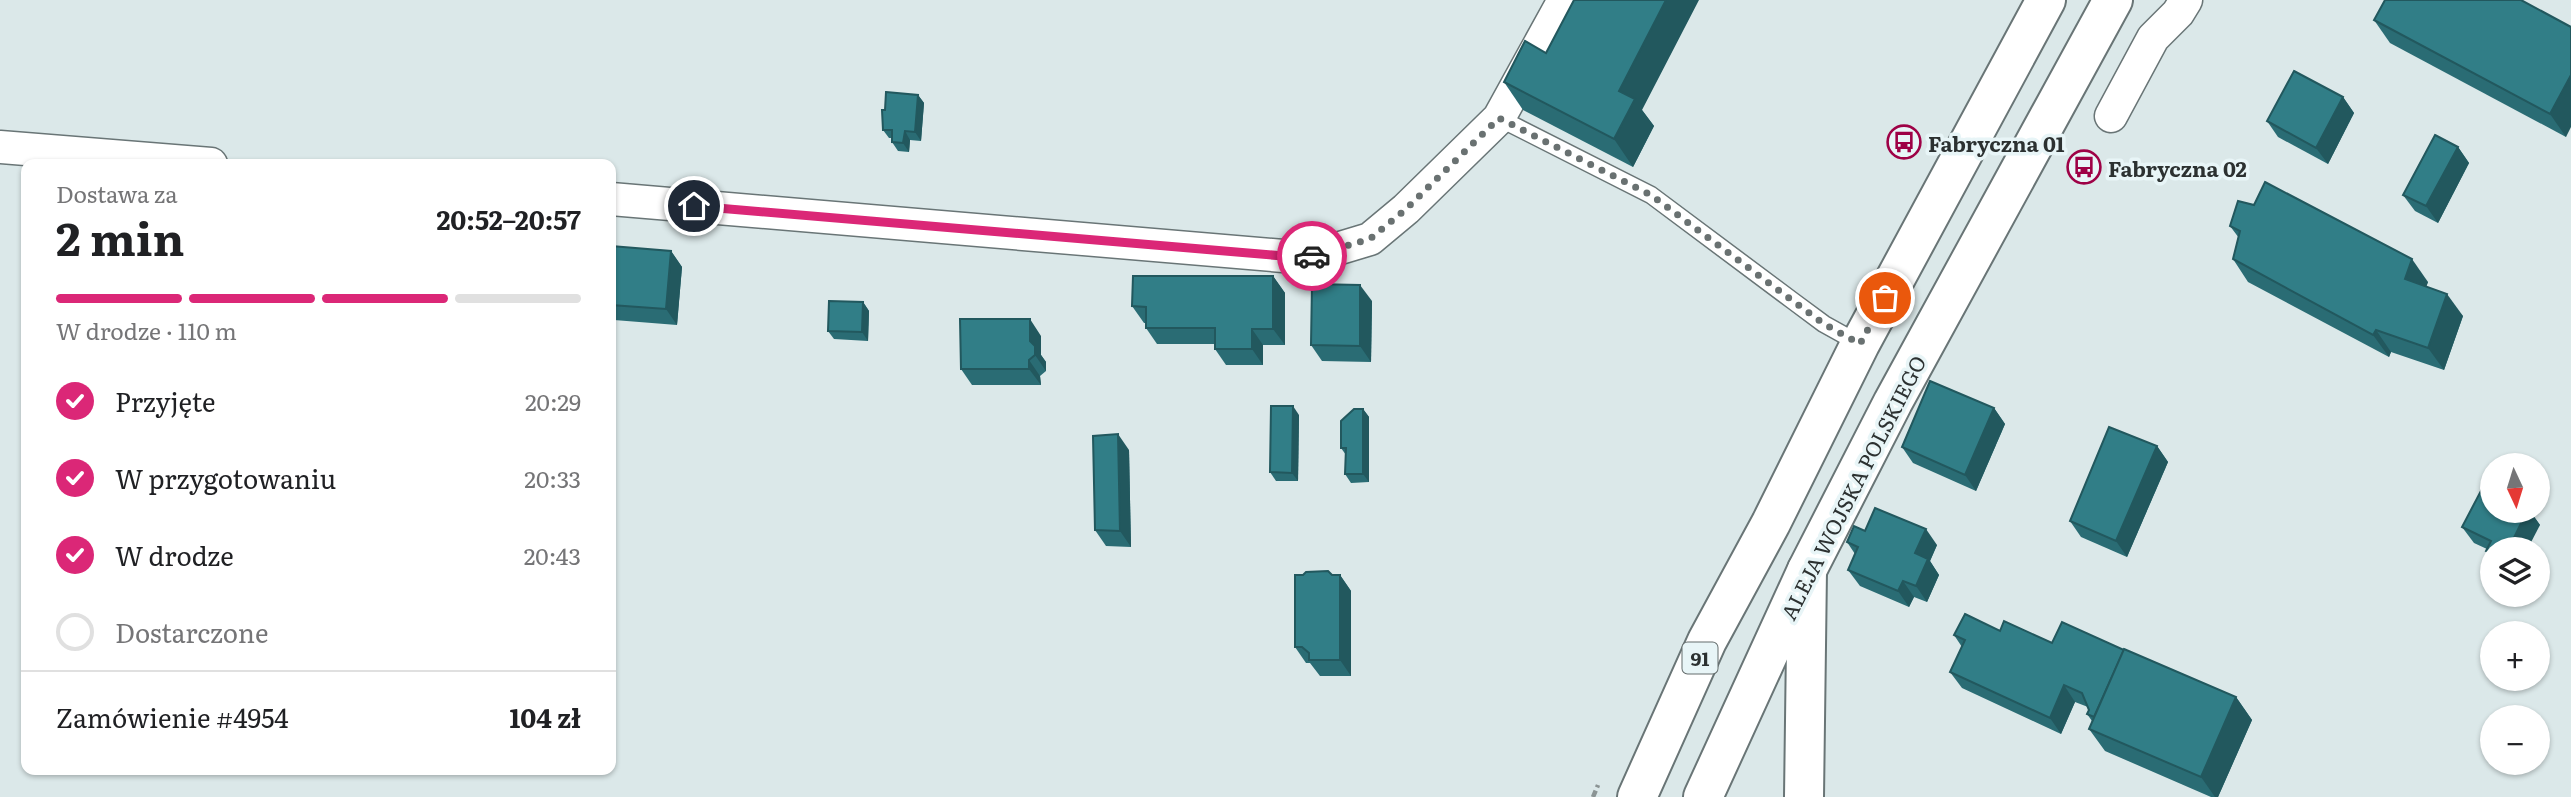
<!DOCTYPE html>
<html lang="pl">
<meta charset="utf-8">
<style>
body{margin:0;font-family:Literata,serif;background:#f6f6f6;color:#202124;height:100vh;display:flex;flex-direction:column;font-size:26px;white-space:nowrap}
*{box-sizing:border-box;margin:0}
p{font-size:23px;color:#757577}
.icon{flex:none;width:38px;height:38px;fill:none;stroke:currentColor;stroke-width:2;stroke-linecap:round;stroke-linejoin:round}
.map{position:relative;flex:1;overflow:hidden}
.details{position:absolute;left:21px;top:159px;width:595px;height:616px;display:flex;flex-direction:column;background:#fff;border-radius:14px;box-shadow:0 2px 5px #0004}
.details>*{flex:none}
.needle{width:46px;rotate:176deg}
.tools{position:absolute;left:2480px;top:453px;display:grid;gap:14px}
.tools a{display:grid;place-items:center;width:70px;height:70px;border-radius:50%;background:#fff;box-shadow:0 2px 5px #0004;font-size:35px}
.pin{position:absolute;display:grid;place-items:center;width:60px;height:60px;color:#fff;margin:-30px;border:4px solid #fff;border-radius:50%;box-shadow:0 2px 7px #0007}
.courier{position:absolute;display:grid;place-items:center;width:70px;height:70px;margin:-35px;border:5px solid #db2777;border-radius:50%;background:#fff;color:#222;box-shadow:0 2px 9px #0007}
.summary em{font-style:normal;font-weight:700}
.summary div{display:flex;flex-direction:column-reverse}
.summary{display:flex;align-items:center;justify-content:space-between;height:119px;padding:0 35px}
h1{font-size:46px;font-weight:700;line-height:52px}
.bar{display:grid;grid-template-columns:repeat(4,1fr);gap:10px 7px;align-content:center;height:84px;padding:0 35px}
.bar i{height:9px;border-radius:5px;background:#e0e0e0}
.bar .on{background:#db2777}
.bar p{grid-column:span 4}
.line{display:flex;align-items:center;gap:18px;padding:0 35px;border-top:2px solid #e0e0e0}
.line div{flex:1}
ol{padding:0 35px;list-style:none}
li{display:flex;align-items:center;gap:21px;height:77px}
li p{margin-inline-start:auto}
li .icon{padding:7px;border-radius:50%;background:#db2777;color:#fff;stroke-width:4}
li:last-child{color:#757577}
li i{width:38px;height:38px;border:4px solid #e0e0e0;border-radius:50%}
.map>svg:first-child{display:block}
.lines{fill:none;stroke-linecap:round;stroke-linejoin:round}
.lane-casing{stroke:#697576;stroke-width:19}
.street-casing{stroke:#697576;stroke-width:35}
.secondary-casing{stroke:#697576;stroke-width:42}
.primary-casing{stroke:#697576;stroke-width:42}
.path{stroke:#8b9494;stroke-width:4.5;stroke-dasharray:7 3.5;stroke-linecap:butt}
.lane{stroke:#fff;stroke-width:16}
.street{stroke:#fff;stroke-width:32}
.secondary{stroke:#fff;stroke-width:38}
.primary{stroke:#fff;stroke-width:38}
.wall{fill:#2a6c74}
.shaded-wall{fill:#22585e}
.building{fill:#317e87;stroke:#22585e;stroke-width:2}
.done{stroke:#697171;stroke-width:7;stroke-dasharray:0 12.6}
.route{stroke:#db2777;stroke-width:9}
.labels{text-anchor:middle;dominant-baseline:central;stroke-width:7;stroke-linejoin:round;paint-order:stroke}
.shield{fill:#e8f5f7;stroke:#646c6c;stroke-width:2}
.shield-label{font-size:19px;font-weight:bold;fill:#2c3131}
.poi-label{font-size:21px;font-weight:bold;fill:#2c3131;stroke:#e8f5f7;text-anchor:start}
.street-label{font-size:21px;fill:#2c3131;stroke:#e8f5f7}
</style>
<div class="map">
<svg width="2571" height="797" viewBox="0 0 2571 797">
<rect width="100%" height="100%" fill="#dbe8e9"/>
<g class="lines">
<defs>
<polyline id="lane" points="1499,118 1651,195 1793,301 1824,324 1860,344"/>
<g id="street">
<polyline points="2111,116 2153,38 2178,13 2186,0"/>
<polyline points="0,147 211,164"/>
<polyline points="611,199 1307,258 1370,239 1406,209 1499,118 1564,0"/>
</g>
<polyline id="secondary" points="1804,797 1807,570"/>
<g id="primary">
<polyline points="1637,797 1707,641 1771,523 1860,344 2046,0"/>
<polyline points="1703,797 1807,570 1893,402 2113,0"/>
</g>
</defs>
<use href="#lane" class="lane-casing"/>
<use href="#street" class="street-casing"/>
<use href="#secondary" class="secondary-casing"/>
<use href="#primary" class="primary-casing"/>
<polyline class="path" points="1593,797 1598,785"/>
<use href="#lane" class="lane"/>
<use href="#street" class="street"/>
<use href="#secondary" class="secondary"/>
<use href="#primary" class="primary"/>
</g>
<g class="wall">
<polygon points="2374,20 2571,27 2566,137 2390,43"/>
<polygon points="1546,53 1642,110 1654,126 1633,167 1523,110 1504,82"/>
<polygon points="918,95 924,103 921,141 910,140 909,152 898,151 892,142 892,138 889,138 883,130 885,110"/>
<polygon points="2343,97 2354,113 2328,164 2278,137 2267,121"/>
<polygon points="2458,147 2469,163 2438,223 2415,211 2403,195"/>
<polygon points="2230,226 2428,282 2426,286 2463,316 2444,370 2391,352 2389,357 2248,282 2233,259 2239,238"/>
<polygon points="611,246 671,251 682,267 677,325 614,320 611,316"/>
<polygon points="1273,276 1285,293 1285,345 1263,345 1263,365 1226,365 1215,349 1215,344 1157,344 1146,328 1146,323 1144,323 1132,306"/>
<polygon points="1372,301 1371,362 1322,361 1311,345"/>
<polygon points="863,302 869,311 868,341 834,339 828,331"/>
<polygon points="1041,336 1041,355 1046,362 1046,371 1040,376 1041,385 972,385 961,369"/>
<polygon points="1994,408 2005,424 1976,491 1913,463 1902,447"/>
<polygon points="1363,409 1369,417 1369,482 1351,483 1345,474 1346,455 1341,448"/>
<polygon points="1299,415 1298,481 1276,481 1270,472"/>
<polygon points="2157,446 2168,462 2127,557 2081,537 2070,521"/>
<polygon points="1129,450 1131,547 1106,546 1095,530"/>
<polygon points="2527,511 2530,511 2540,525 2492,550 2492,560 2486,551 2487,549 2474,543 2462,527"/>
<polygon points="1865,531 1937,545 1930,561 1939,575 1927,602 1914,597 1909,607 1860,586 1848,570 1855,554 1847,542"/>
<polygon points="1332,575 1340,575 1351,591 1351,676 1320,676 1310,663 1306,663 1295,647"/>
<polygon points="2000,631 2052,643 2124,650 2236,697 2252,720 2218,797 2211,797 2105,751 2089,729 2092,721 2087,714 2089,710 2088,707 2075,702 2061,734 1962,688 1950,672 1962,647 1954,635"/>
</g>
<g class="shaded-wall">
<polygon points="1666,0 1699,0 1642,110 1654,126 1633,167 1614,139 1619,91"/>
<polygon points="2571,75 2571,127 2566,137 2550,114"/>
<polygon points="918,95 924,103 921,141 915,132"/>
<polygon points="2343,97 2354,113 2328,164 2316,148"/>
<polygon points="905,131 910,140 909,152 903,143"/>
<polygon points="2458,147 2469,163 2438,223 2426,206"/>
<polygon points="671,251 682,267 677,325 666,309"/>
<polygon points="2412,259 2428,282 2421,302 2405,279"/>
<polygon points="1273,276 1285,293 1285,345 1273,329"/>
<polygon points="1360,285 1372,301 1371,362 1360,346"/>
<polygon points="2447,294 2463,316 2444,370 2428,348"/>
<polygon points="863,302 869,311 868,341 862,332"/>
<polygon points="1030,319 1041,336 1041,355 1046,362 1046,371 1035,355 1030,341"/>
<polygon points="1252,329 1263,345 1263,365 1252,349"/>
<polygon points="2376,330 2391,352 2389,357 2373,335"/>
<polygon points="1029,360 1040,376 1041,385 1029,369"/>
<polygon points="1293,406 1299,415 1298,481 1292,473"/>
<polygon points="1994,408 2005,424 1976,491 1965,475"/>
<polygon points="1363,409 1369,417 1369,482 1363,474"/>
<polygon points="1118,434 1129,450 1131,547 1120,531"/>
<polygon points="2157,446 2168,462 2127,557 2116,541"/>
<polygon points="2527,511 2530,511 2540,525 2527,550 2508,550"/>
<polygon points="1926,529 1937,545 1930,561 1939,575 1927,602 1916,586 1915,553"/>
<polygon points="1340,575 1351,591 1351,676 1340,660"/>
<polygon points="1903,581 1914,597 1909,607 1898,591"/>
<polygon points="2064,685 2075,702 2061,734 2050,718"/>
<polygon points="2236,697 2252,720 2218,797 2215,797 2201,777"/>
</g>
<g class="building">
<polygon points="1574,0 1666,0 1619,91 1635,99 1614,139 1504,82 1525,41 1546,53"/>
<polygon points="2385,0 2521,0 2571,27 2571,75 2550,114 2374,20"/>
<polygon points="2294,71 2343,97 2316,148 2267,121"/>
<polygon points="886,92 918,95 915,132 905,131 903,143 892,142 892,130 883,130 882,110 885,110"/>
<polygon points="2435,135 2458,147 2426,206 2403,195"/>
<polygon points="2265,182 2412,259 2405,279 2447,294 2428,348 2376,330 2373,335 2233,259 2240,231 2230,226 2238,201 2254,205"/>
<polygon points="611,246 671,251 666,309 611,305"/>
<polygon points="1133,276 1273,276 1273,329 1252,329 1252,349 1215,349 1215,328 1146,328 1146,307 1132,306"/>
<polygon points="1312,284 1360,285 1360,346 1311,345"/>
<polygon points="829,301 863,302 862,332 828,331"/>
<polygon points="960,319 1030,319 1030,341 1035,346 1035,355 1029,360 1029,369 961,369"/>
<polygon points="1930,381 1994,408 1965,475 1902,447"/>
<polygon points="1271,406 1293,406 1292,473 1270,472"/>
<polygon points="1354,409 1363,409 1363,474 1345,474 1346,448 1341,448 1341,421"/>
<polygon points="2109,427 2157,446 2116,541 2070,521"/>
<polygon points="1118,434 1120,531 1095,530 1093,436"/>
<polygon points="2483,487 2492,491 2492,511 2527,511 2508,550 2492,550 2492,554 2486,551 2491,541 2462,527"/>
<polygon points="1875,508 1926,529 1915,553 1928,559 1916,586 1903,581 1898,591 1848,570 1858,547 1847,542 1854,526 1865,531"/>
<polygon points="1328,571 1332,575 1340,575 1340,660 1309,660 1309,653 1302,647 1295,647 1295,575 1303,575 1306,572"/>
<polygon points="1965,614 2000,631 2004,621 2052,643 2062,622 2124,650 2094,717 2087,714 2089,710 2082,693 2064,685 2050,718 1950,672 1965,640 1954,635"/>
<polygon points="2124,649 2236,697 2201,777 2089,729"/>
</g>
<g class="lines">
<polyline class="done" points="1312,256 1370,239 1406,209 1499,118 1651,195 1793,301 1824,324 1860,344 1885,298"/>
<polyline class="route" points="694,206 1307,258 1312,256"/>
</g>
<defs>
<symbol id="bus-ring" viewBox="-11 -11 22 22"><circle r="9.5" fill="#e8f5f7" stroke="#9e0146" stroke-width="1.5"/><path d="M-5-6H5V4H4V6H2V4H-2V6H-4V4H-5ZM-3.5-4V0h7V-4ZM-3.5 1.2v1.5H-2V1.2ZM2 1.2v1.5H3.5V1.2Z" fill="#9e0146"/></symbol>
</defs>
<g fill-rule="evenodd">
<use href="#bus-ring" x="1885" y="123" width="38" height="38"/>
<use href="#bus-ring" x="2065" y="148" width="38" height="38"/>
</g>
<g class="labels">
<rect class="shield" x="1682.5" y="642.5" width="35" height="31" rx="5"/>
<g class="shield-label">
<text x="1700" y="658">91</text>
</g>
<g class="poi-label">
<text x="1928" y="142">Fabryczna 01</text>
<text x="2108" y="167">Fabryczna 02</text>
</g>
<g class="street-label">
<text transform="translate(1852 487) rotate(-63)">ALEJA WOJSKA POLSKIEGO</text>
</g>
</g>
</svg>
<div class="tools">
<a><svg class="needle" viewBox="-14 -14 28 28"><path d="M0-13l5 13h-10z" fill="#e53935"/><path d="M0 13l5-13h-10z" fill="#757577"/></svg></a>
<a><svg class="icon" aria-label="layers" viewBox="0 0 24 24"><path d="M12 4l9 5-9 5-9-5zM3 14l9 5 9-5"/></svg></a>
<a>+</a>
<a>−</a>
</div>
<div class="pin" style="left:1885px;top:298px;background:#ea580c"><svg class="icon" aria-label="bag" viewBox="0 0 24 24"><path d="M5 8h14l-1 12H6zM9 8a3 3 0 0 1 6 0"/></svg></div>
<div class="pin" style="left:694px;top:206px;background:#1f2937"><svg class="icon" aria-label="home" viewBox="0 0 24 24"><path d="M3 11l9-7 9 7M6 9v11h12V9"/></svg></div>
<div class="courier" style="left:1312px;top:256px"><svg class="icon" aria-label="car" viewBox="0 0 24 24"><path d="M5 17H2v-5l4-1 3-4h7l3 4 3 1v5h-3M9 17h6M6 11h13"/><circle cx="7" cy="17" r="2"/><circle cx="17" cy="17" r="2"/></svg></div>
<section class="details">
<div class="summary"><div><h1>2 min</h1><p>Dostawa za</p></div><em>20:52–20:57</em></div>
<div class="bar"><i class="on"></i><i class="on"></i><i class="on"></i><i></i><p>W drodze · 110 m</p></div>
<ol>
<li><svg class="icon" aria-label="check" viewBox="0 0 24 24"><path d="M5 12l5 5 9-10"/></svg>Przyjęte<p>20:29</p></li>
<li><svg class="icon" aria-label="check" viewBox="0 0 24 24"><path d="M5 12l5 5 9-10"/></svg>W przygotowaniu<p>20:33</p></li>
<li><svg class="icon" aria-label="check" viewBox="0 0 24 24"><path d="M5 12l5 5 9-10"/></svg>W drodze<p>20:43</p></li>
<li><i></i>Dostarczone</li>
</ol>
<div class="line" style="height:91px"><div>Zamówienie #4954</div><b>104 zł</b></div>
</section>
</div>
